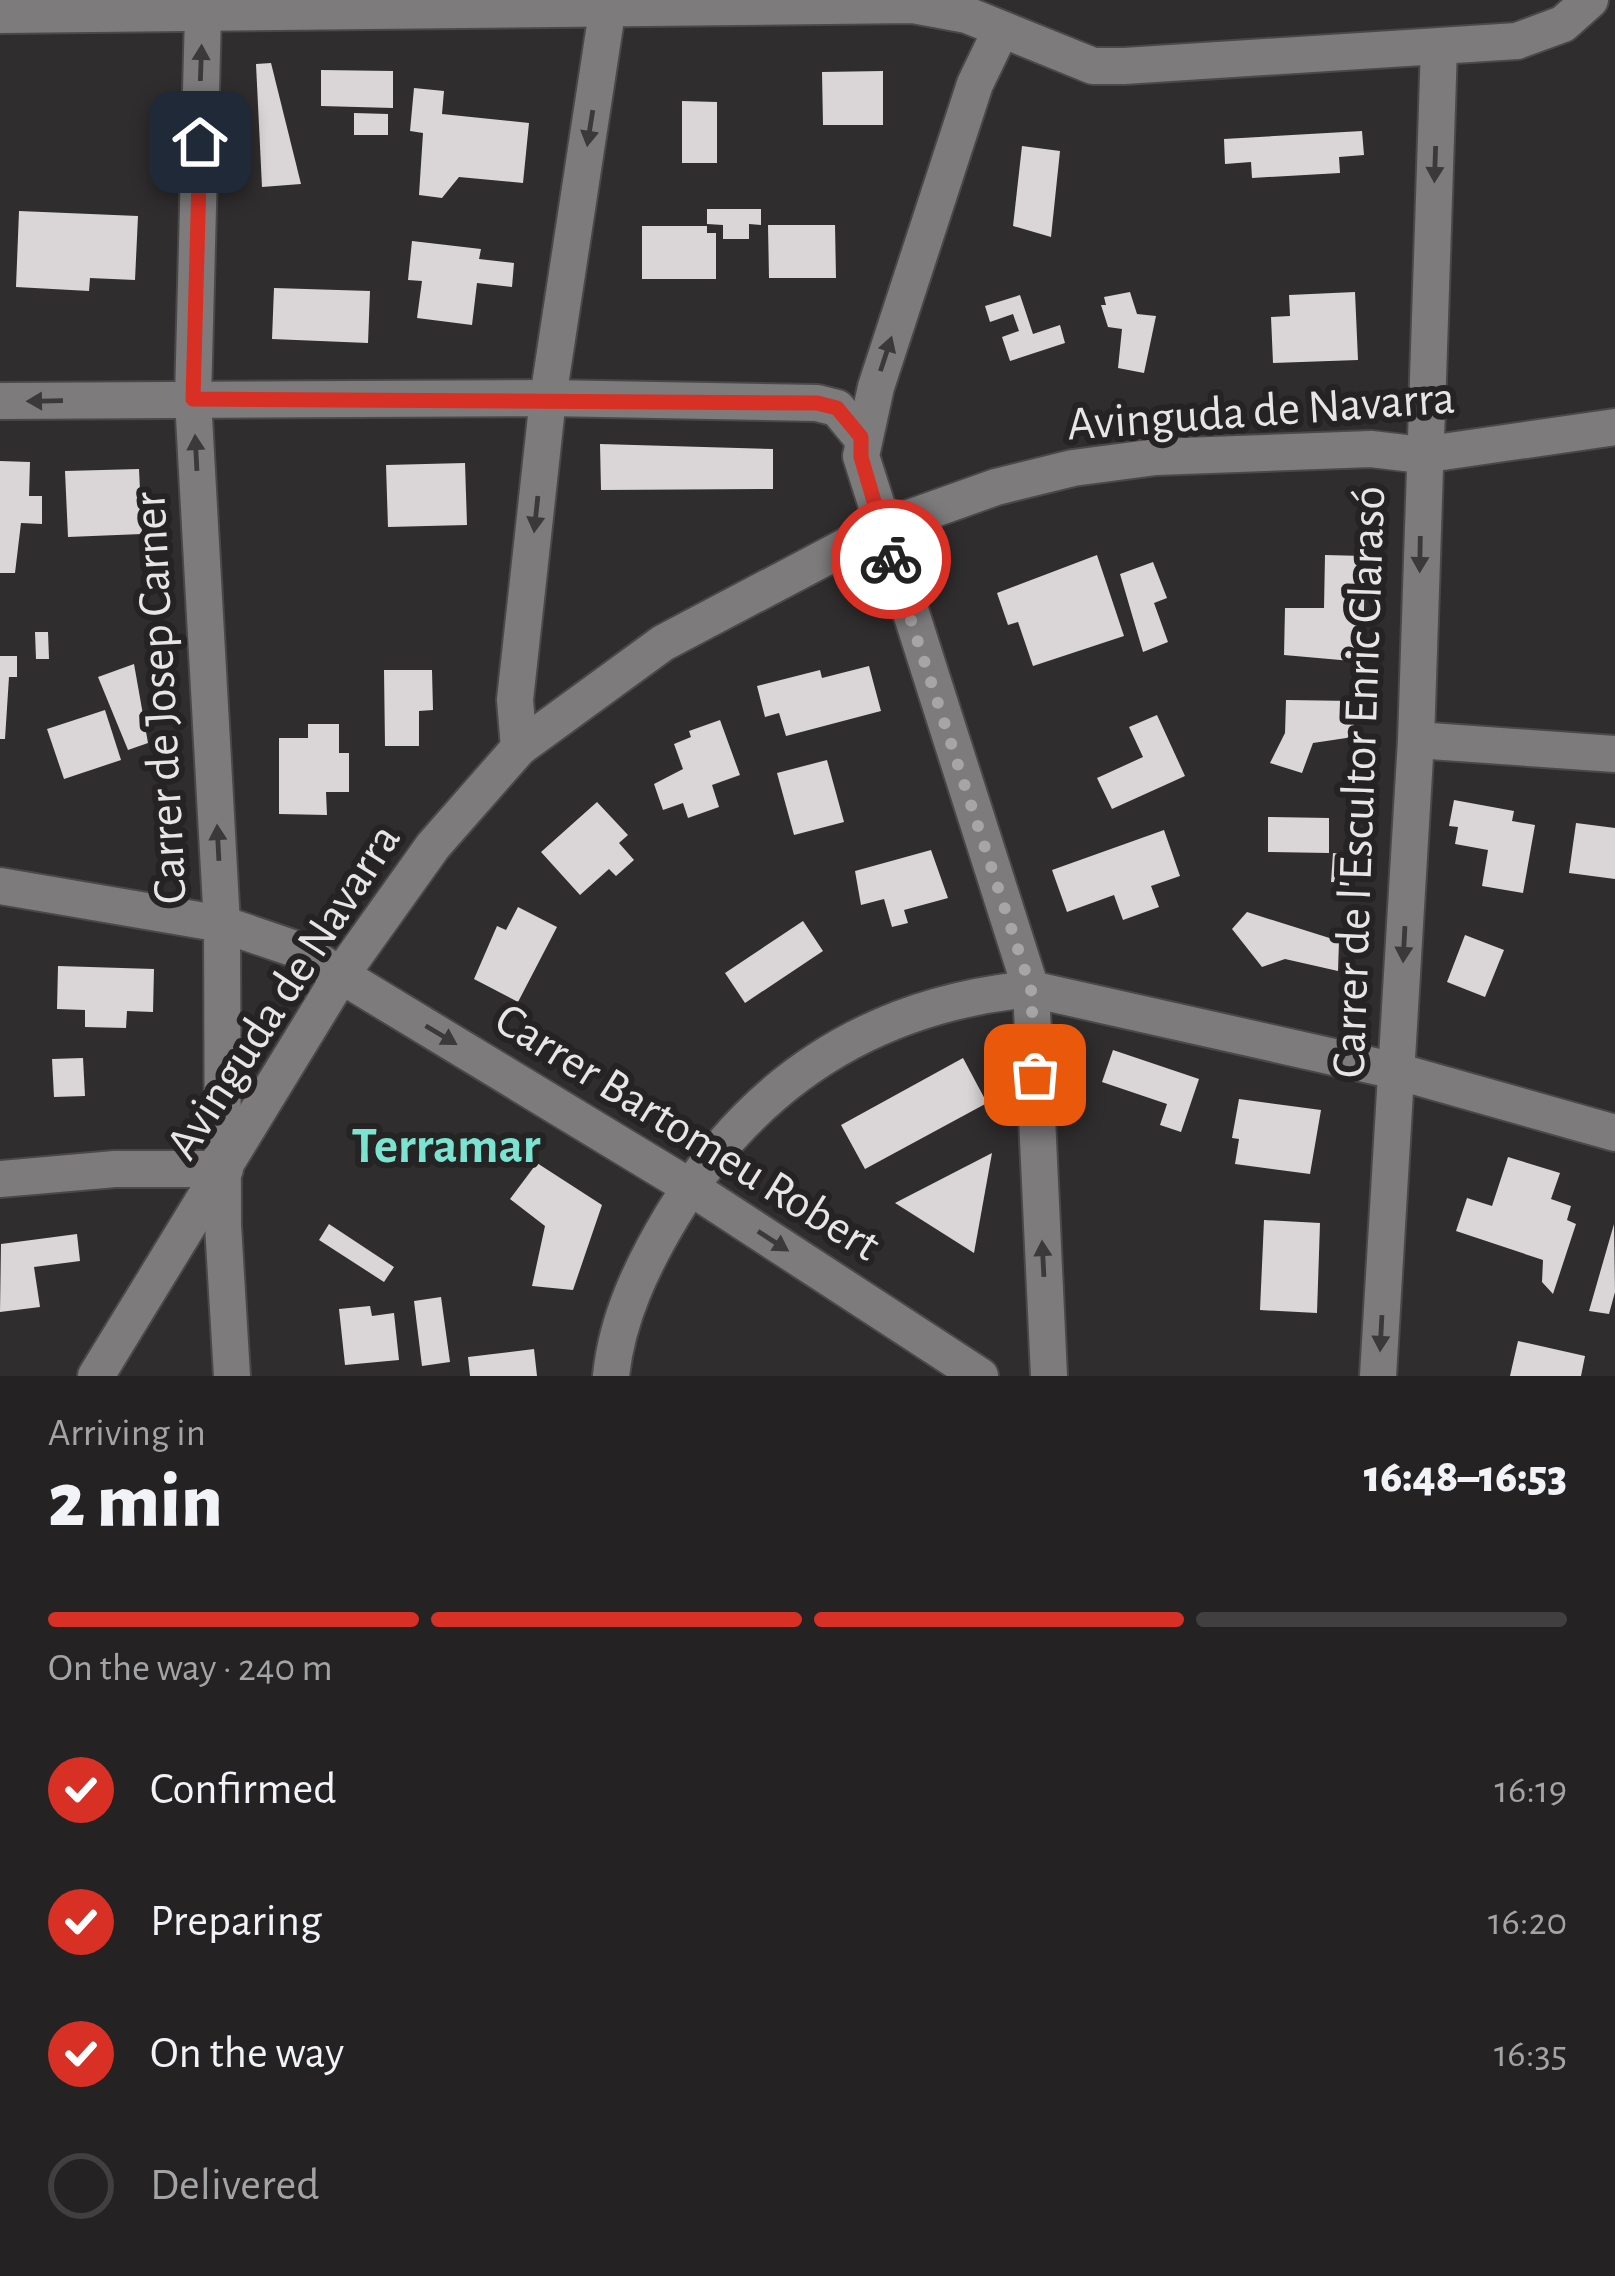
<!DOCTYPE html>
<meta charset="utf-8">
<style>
body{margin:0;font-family:"Alegreya Sans",sans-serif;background:#302f2f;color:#f1f3f6;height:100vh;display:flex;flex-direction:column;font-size:45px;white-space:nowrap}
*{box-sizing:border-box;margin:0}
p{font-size:39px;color:#a3a4a5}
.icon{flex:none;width:66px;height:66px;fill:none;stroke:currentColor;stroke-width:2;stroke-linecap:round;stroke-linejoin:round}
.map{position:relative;height:1376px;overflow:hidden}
.details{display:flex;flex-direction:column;background:#242222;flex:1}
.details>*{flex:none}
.pin{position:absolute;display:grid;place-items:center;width:102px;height:102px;color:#fff;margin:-51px;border-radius:24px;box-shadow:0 6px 18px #0006}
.courier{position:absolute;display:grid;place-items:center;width:120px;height:120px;margin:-60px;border:9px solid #d93025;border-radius:50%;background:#fff;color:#222;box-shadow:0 3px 15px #0007}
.summary em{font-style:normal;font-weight:800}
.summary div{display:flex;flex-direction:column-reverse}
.summary{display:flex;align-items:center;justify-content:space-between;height:204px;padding:0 48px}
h1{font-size:78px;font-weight:800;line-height:90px}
.bar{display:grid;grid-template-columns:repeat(4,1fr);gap:18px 12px;align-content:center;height:144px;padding:0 48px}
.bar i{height:15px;border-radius:9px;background:#413f40}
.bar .active{background:#d93025}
.bar p{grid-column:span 4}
ol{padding:0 48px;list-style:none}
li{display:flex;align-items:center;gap:36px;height:132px}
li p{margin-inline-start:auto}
li .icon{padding:12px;border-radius:50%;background:#d93025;color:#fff;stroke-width:4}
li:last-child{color:#a3a4a5}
li i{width:66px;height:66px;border:6px solid #413f40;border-radius:50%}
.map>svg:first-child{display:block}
.building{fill:#dad6d7}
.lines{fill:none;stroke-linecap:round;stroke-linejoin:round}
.minor-casing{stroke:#4a4848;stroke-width:40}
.minor{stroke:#7e7b7c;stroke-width:36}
.oneway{fill:#3c393a}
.done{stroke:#a7a5a6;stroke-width:12;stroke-dasharray:0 21.6}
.route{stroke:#d93025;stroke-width:15}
.labels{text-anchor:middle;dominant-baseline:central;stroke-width:12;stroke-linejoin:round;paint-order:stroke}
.street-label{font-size:48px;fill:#e7e5e6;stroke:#262324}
.neighbourhood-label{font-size:51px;font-weight:bold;fill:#7de3d1;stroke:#262324}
</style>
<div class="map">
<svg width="1615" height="1376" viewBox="0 0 1615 1376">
<rect width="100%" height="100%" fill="#302d2e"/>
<g class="building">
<polygon points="271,63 301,184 262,187 256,64"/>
<polygon points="321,70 393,71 393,108 321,106"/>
<polygon points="883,71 883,125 823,125 822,72"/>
<polygon points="414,88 444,91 442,114 529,123 523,183 459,177 442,198 419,195 423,133 410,131"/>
<polygon points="682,101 717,102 717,163 682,163"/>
<polygon points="354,113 388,114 388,135 354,135"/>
<polygon points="1362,131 1364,155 1339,157 1340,173 1252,178 1251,162 1225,164 1224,139"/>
<polygon points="1022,146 1060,151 1051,237 1013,226"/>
<polygon points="707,209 761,209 761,225 749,224 749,239 723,239 723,225 707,224"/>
<polygon points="19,211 138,216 135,280 90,278 89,291 16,287"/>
<polygon points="768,225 835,225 836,278 769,278"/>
<polygon points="642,226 707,226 707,233 716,233 716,279 642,279"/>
<polygon points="412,241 481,249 479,259 514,263 512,287 477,283 472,325 417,318 422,281 408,280"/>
<polygon points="274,288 370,291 368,343 272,339"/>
<polygon points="1130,292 1137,314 1156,316 1144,373 1118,368 1122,329 1108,327 1101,305 1106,305 1104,297"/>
<polygon points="1355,292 1358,360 1273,363 1271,317 1290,316 1289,295"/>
<polygon points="1020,295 1033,334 1060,325 1065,343 1010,361 1002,337 1019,331 1013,314 990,322 985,306"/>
<polygon points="600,444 773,449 773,489 601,490"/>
<polygon points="0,461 30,462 29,496 42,496 42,524 21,523 15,573 0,573"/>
<polygon points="465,463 467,525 388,527 386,465"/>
<polygon points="139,469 142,534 68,537 65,471"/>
<polygon points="1097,555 1124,636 1033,666 1018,622 1008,625 997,593"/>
<polygon points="1325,555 1365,556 1363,662 1284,655 1285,608 1324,608"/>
<polygon points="1153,562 1167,598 1154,603 1168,642 1143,652 1120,574"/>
<polygon points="35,632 48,632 49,659 36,659"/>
<polygon points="0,656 17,656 17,677 9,677 5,739 0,739"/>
<polygon points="134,664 148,743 128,750 98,677"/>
<polygon points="869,666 881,711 786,736 779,713 765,717 757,686 820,670 822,678"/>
<polygon points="384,670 432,670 433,710 419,711 419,746 385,746"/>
<polygon points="1286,700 1355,701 1353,737 1313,743 1302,773 1270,763 1285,733"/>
<polygon points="105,710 121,760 64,779 47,729"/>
<polygon points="1157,715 1185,776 1112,809 1097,778 1143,757 1129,727"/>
<polygon points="720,720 740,775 712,785 719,807 688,818 683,803 663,810 654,784 683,769 674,744 691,737 689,731"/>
<polygon points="308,724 339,724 339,753 349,753 349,792 326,792 327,815 279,814 279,738 308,738"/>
<polygon points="827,760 844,822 794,835 777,773"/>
<polygon points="1454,800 1514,811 1512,821 1535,825 1523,893 1482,886 1488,850 1455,844 1458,827 1449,826"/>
<polygon points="597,802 628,835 619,843 634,860 616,876 609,869 580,895 541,852"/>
<polygon points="1268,817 1329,818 1329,853 1268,852"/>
<polygon points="1576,823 1615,828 1615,879 1569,873"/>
<polygon points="1164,830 1180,876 1151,886 1159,907 1123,920 1114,895 1067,912 1052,870"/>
<polygon points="931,850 948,898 904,910 908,923 892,927 884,899 861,905 855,871"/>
<polygon points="1333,853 1351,855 1349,883 1331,882"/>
<polygon points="518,907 557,927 518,1002 474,979 497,926 506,930"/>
<polygon points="1247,912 1339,941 1338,971 1285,959 1262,967 1232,929"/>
<polygon points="803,921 823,951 745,1003 725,973"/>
<polygon points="1465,935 1504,950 1485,997 1447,982"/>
<polygon points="58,966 154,969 153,1012 127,1011 126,1028 85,1027 85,1010 57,1009"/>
<polygon points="1113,1050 1199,1079 1181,1132 1160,1125 1167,1104 1102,1082"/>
<polygon points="83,1058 85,1096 54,1097 52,1059"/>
<polygon points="963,1058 987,1103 865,1169 841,1125"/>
<polygon points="1239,1099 1321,1110 1310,1174 1235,1164 1239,1139 1232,1138"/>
<polygon points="992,1153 974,1253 895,1203"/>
<polygon points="1508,1157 1560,1173 1551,1199 1571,1206 1567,1220 1576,1224 1553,1294 1542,1282 1543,1260 1456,1231 1467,1198 1492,1206"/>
<polygon points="537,1163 602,1205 573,1290 532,1286 545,1226 510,1199"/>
<polygon points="1264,1220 1320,1223 1317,1313 1260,1310"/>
<polygon points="329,1224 394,1267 384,1282 319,1240"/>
<polygon points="1614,1224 1615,1292 1609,1314 1589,1311"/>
<polygon points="77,1234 80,1261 34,1267 40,1307 0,1312 1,1244"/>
<polygon points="441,1297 450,1362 422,1366 414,1301"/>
<polygon points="370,1306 372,1316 394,1313 399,1360 345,1365 339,1309"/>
<polygon points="1518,1341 1585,1356 1581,1376 1510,1376"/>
<polygon points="534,1349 537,1376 470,1376 468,1357"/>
</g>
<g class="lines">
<defs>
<g id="minor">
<polyline points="203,14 193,399 222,924 223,1225 232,1376"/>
<polyline points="0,15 913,5 967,15 1093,66 1124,66 1517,41 1563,24 1590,0"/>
<polyline points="1001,30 975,84 876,387 861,456 1031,989 1049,1376"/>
<polyline points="0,401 548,398 817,403 837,408 861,437"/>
<polyline points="1416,740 1615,754"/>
<polyline points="519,748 515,700 548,398 607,12"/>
<polyline points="0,886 222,924 301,951 690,1187 980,1376"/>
<polyline points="0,1179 115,1169 225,1169"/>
<polyline points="96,1376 341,975 433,846 519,748 663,643 881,528 996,487 1073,468 1156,457 1371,449 1422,455 1615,427"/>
<path d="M611,1376C617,1317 643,1264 673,1214C755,1080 874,1004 1031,989L1396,1071L1615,1133"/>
<polyline points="1378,1376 1416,740 1439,47"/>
</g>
</defs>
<use href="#minor" class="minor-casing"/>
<use href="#minor" class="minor"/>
</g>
<defs><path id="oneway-solid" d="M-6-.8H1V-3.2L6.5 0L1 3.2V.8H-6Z" transform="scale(3)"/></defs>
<g class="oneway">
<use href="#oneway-solid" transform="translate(201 63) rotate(-88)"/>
<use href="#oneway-solid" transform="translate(590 128) rotate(99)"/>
<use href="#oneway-solid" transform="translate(1435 164) rotate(92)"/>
<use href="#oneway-solid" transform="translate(886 354) rotate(-72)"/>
<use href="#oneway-solid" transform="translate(45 401) rotate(179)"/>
<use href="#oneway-solid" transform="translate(196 453) rotate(-93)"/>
<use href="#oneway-solid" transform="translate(536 514) rotate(96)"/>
<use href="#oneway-solid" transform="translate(1420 554) rotate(91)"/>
<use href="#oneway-solid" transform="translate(218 843) rotate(-93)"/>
<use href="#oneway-solid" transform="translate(1404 944) rotate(93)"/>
<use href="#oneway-solid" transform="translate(441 1035) rotate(31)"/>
<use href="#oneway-solid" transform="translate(773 1241) rotate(33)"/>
<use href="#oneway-solid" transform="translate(1043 1259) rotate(-93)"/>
<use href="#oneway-solid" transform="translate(1381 1333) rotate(93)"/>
</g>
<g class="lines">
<polyline class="done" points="891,559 1031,989 1035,1075"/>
<polyline class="route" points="200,142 193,399 817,403 837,408 861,437 861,457 891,559"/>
</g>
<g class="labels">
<g class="street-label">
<text transform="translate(1261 412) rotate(-4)">Avinguda de Navarra</text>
<text transform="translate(161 698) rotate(-93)">Carrer de Josep Carner</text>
<text transform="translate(1360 782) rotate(-88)">Carrer de l'Escultor Enric Clarasó</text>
<text transform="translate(284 992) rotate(-57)">Avinguda de Navarra</text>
<text transform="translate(687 1133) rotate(32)">Carrer Bartomeu Robert</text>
</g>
<g class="neighbourhood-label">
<text x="446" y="1146">Terramar</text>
</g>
</g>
</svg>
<div class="pin" style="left:1035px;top:1075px;background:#ea580c"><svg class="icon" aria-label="bag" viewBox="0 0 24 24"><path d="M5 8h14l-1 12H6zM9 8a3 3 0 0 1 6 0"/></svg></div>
<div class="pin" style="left:200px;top:142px;background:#1f2937"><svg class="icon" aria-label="home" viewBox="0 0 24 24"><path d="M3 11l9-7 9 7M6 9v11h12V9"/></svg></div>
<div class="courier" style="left:891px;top:559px"><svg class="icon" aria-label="bike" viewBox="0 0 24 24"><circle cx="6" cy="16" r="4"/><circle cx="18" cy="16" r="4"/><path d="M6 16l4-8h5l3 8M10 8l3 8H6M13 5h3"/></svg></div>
</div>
<section class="details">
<div class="summary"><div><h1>2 min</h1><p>Arriving in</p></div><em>16:48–16:53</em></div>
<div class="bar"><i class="active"></i><i class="active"></i><i class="active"></i><i></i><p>On the way · 240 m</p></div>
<ol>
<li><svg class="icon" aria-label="check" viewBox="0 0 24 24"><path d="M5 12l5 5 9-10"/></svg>Confirmed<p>16:19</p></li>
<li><svg class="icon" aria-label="check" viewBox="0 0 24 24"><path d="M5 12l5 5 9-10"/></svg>Preparing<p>16:20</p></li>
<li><svg class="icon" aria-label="check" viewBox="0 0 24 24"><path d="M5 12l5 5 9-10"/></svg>On the way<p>16:35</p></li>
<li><i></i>Delivered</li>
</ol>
</section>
